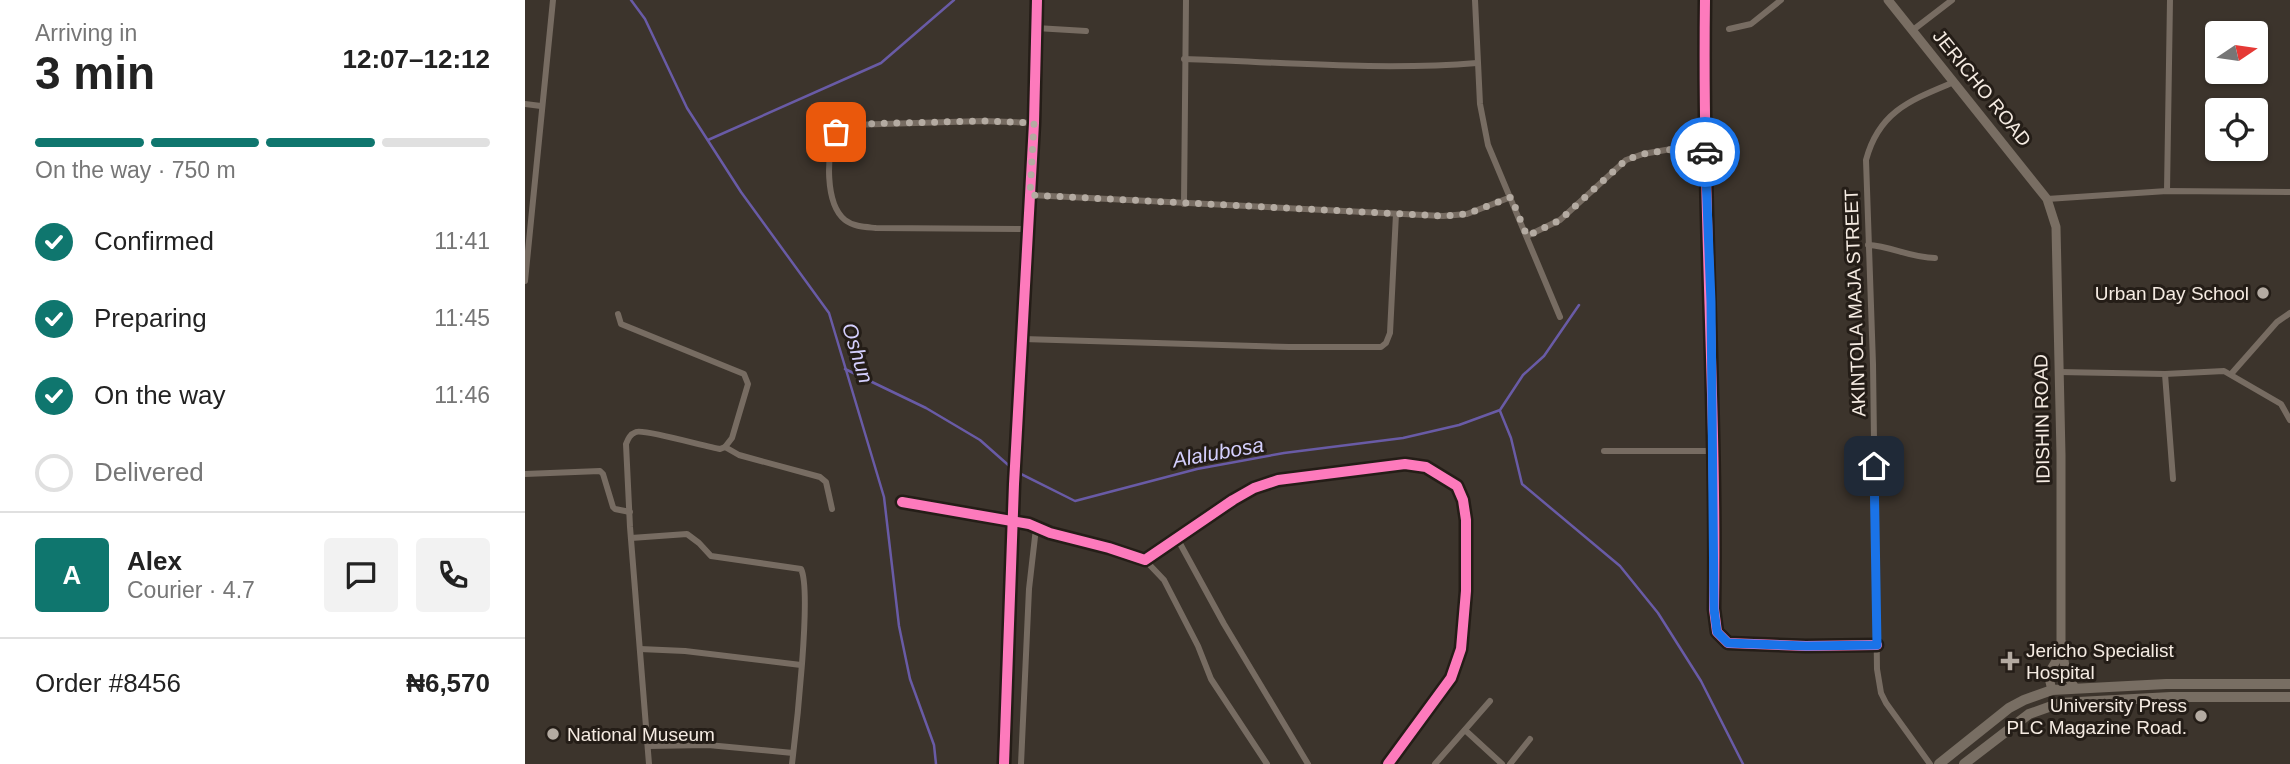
<!DOCTYPE html>
<meta charset="utf-8">
<style>
body{margin:0;font-family:Arial,sans-serif;background:#f2f2f2;color:#222;height:100vh;display:flex;flex-direction:column;font-size:26px;white-space:nowrap}
*{box-sizing:border-box;margin:0}
p{font-size:23px;color:#767676}
.icon{flex:none;width:38px;height:38px;fill:none;stroke:currentColor;stroke-width:2;stroke-linecap:round;stroke-linejoin:round}
.map{position:relative;flex:1;overflow:hidden}
.drawer{display:flex;flex-direction:column;background:#fff;width:525px}
.drawer>*{flex:none}
.needle{width:46px;rotate:77deg}
.tools{position:absolute;left:1680px;top:21px;display:grid;gap:14px}
.tools a{display:grid;place-items:center;width:63px;height:63px;border-radius:7px;background:#fff;box-shadow:0 2px 5px #0004;font-size:35px}
.pin{position:absolute;display:grid;place-items:center;width:60px;height:60px;color:#fff;margin:-30px;border-radius:14px;box-shadow:0 4px 10px #0006}
.courier{position:absolute;display:grid;place-items:center;width:70px;height:70px;margin:-35px;border:5px solid #1a73e8;border-radius:50%;background:#fff;color:#222;box-shadow:0 2px 9px #0007}
.head em{font-style:normal;font-weight:700}
.head div{display:flex;flex-direction:column-reverse}
.head{display:flex;align-items:center;justify-content:space-between;height:119px;padding:0 35px}
h1{font-size:46px;font-weight:700;line-height:52px}
.bar{display:grid;grid-template-columns:repeat(4,1fr);gap:10px 7px;align-content:center;height:84px;padding:0 35px}
.bar i{height:9px;border-radius:5px;background:#e0e0e0}
.bar .active{background:#0f766e}
.bar p{grid-column:span 4}
.line{display:flex;align-items:center;gap:18px;padding:0 35px;border-top:2px solid #e0e0e0}
.line div{flex:1}
.round{display:grid;place-items:center;flex:none;width:74px;height:74px;border-radius:7px;background:#f2f2f2}
ol{padding:0 35px;list-style:none}
li{display:flex;align-items:center;gap:21px;height:77px}
li p{margin-inline-start:auto}
li .icon{padding:7px;border-radius:50%;background:#0f766e;color:#fff;stroke-width:4}
li:last-child{color:#767676}
li i{width:38px;height:38px;border:4px solid #e0e0e0;border-radius:50%}
main{display:flex;flex:1;min-height:0}
.map>svg:first-child{display:block}
.lines{fill:none;stroke-linecap:round;stroke-linejoin:round}
.stream{stroke:#695ba6;stroke-width:2.5}
.street{stroke:#776c62;stroke-width:6}
.secondary{stroke:#796e63;stroke-width:9}
.primary{stroke:#786e63;stroke-width:10}
.cycleway-casing{stroke:#241d17;stroke-width:15}
.cycleway{stroke:#fd7abc;stroke-width:10}
.done{stroke:#b4aba2;stroke-width:7;stroke-dasharray:0 12.6}
.route{stroke:#1a73e8;stroke-width:9}
.poi-dot{fill:#b4aba2;stroke:#241d17;stroke-width:2.5}
.labels{text-anchor:middle;dominant-baseline:central;stroke-width:6;stroke-linejoin:round;paint-order:stroke}
.street-label{font-size:19px;fill:#f5ebe2;stroke:#241d17}
.poi-label{font-size:19px;fill:#f5ebe2;stroke:#241d17;text-anchor:end}
.water-label{font-size:21px;font-style:italic;fill:#d4cffd;stroke:#241d17}
</style>
<main>
<section class="drawer">
<div class="head"><div><h1>3 min</h1><p>Arriving in</p></div><em>12:07–12:12</em></div>
<div class="bar"><i class="active"></i><i class="active"></i><i class="active"></i><i></i><p>On the way · 750 m</p></div>
<ol>
<li><svg class="icon" aria-label="check" viewBox="0 0 24 24"><path d="M5 12l5 5 9-10"/></svg>Confirmed<p>11:41</p></li>
<li><svg class="icon" aria-label="check" viewBox="0 0 24 24"><path d="M5 12l5 5 9-10"/></svg>Preparing<p>11:45</p></li>
<li><svg class="icon" aria-label="check" viewBox="0 0 24 24"><path d="M5 12l5 5 9-10"/></svg>On the way<p>11:46</p></li>
<li><i></i>Delivered</li>
</ol>
<div class="line" style="height:126px"><b class="round" style="background:#0f766e;color:#fff">A</b><div><b>Alex</b><p>Courier · 4.7</p></div><a class="round"><svg class="icon" aria-label="chat" viewBox="0 0 24 24"><path d="M4 5h16v11H9l-5 4z"/></svg></a><a class="round"><svg class="icon" aria-label="phone" viewBox="0 0 24 24"><path d="M5 4h4l2 5-3 2q2 4 5 5l2-3 5 2v4C11 20 4 13 5 4z"/></svg></a></div>
<div class="line" style="height:91px"><div>Order #8456</div><b>₦6,570</b></div>
</section>
<div class="map">
<svg width="1765" height="764" viewBox="0 0 1765 764">
<rect width="100%" height="100%" fill="#3c342c"/>
<g class="lines">
<g class="stream">
<polyline points="106,0 120,19 162,108 216,192 304,313 359,497 374,626 385,679 409,745 411,764"/>
<polyline points="183,140 356,63 429,0"/>
<polyline points="320,369 401,408 455,440 490,471 550,501 672,469 759,453 878,438 934,425 975,410 998,375 1019,356 1054,305"/>
<polyline points="975,411 986,438 997,484 1095,566 1133,613 1176,681 1218,764"/>
</g>
<g class="street">
<polyline points="950,0 955,104 963,145 1035,317"/>
<path d="M1180,0C1177,203 1192,406 1189,609L1192,632L1203,643L1281,646L1352,645"/>
<polyline points="511,28 561,31"/>
<polyline points="1204,29 1226,24 1256,0"/>
<polyline points="1388,30 1427,0"/>
<path d="M659,59C756,62 855,71 952,63"/>
<polyline points="0,104 16,106"/>
<polyline points="1642,191 1645,0"/>
<polyline points="505,195 918,216 942,214 986,197"/>
<polyline points="1522,199 1642,191 1765,192"/>
<polyline points="659,204 661,0"/>
<path d="M504,229L351,228C341,227 329,227 320,220C300,204 301,153 311,132L324,125L458,121L509,123"/>
<polyline points="1002,236 1035,220 1101,160 1118,154 1180,143"/>
<path d="M1343,245C1366,246 1386,258 1410,258"/>
<polyline points="0,281 28,0"/>
<polyline points="93,314 96,324 219,374 223,384 207,438 200,447"/>
<polyline points="498,339 764,347 856,347 861,343 865,333 871,214"/>
<polyline points="1534,372 1640,374 1699,371 1756,404 1765,420"/>
<polyline points="1707,373 1752,322 1765,313"/>
<polyline points="1640,374 1648,479"/>
<polyline points="1079,451 1186,451"/>
<polyline points="0,474 75,471 78,474 88,507 90,509 105,512"/>
<polyline points="377,502 504,524 525,533 584,548 620,560 708,500 729,488 753,480 880,464 901,467 932,486 938,500 941,520 941,591 936,649 926,678 863,764"/>
<path d="M106,538L162,534L174,543L186,556L276,569C287,590 271,732 267,764"/>
<polyline points="652,538 699,624 783,764"/>
<polyline points="620,560 639,580 673,646 686,679 742,764"/>
<polyline points="115,649 160,651 276,665"/>
<polyline points="940,730 977,764"/>
<polyline points="123,746 183,745 268,753"/>
<path d="M124,764L105,527L101,444C103,439 105,434 111,432C119,429 182,447 195,449L200,447L214,455L295,477L301,482L307,509"/>
<polyline points="479,764 489,484 509,123 512,0"/>
<polyline points="496,764 504,589 511,528"/>
<polyline points="910,764 965,701"/>
<polyline points="985,764 1005,739"/>
<path d="M1405,764L1361,703L1356,693L1352,669L1348,364L1341,160C1354,111 1386,100 1429,82"/>
</g>
<g class="secondary">
<polyline points="1363,0 1522,199 1531,227 1536,455 1536,640 1541,674 1550,688"/>
<polyline points="1527,690 1523,674 1531,661 1535,646"/>
</g>
<g class="primary">
<polyline points="1414,764 1484,708 1499,700 1527,690 1641,684 1765,684"/>
<polyline points="1439,764 1504,714 1535,703 1646,697 1765,697"/>
</g>
<defs>
<g id="cycleway">
<path d="M1180,0C1177,203 1192,406 1189,609L1192,632L1203,643L1281,646L1352,645"/>
<polyline points="377,502 504,524 525,533 584,548 620,560 708,500 729,488 753,480 880,464 901,467 932,486 938,500 941,520 941,591 936,649 926,678 863,764"/>
<polyline points="479,764 489,484 509,123 512,0"/>
</g>
</defs>
<use href="#cycleway" class="cycleway-casing"/>
<use href="#cycleway" class="cycleway"/>
</g>
<g class="lines">
<polyline class="done" points="311,132 319,126 331,124 458,121 509,123 505,195 918,216 942,214 986,197 1002,236 1035,220 1101,160 1118,154 1180,144 1180,152"/>
<polyline class="route" points="1180,152 1186,302 1189,609 1192,632 1203,643 1281,646 1352,645 1349,466"/>
</g>
<g class="poi-dot">
<circle cx="1738" cy="293" r="7"/>
<path d="M1481.5 650.5h7v7h7v7h-7v7h-7v-7h-7v-7h7z"/>
<circle cx="1676" cy="716" r="7"/>
<circle cx="28" cy="734" r="7"/>
</g>
<g class="labels">
<g class="street-label">
<text transform="translate(1457 88) rotate(51)">JERICHO ROAD</text>
<text transform="translate(1330 303) rotate(-92)">AKINTOLA MAJA STREET</text>
<text transform="translate(1517 419) rotate(-91)">IDISHIN ROAD</text>
</g>
<g class="poi-label">
<text x="1724" y="293">Urban Day School</text>
<text x="1501" y="650" text-anchor="start">Jericho Specialist<tspan x="1501" dy="22">Hospital</tspan></text>
<text x="1662" y="705">University Press<tspan x="1662" dy="22">PLC Magazine Road.</tspan></text>
<text x="42" y="734" text-anchor="start">National Museum</text>
</g>
<g class="water-label">
<text transform="translate(333 353) rotate(73)">Oshun</text>
<text transform="translate(693 452) rotate(-10)">Alalubosa</text>
</g>
</g>
</svg>
<div class="tools">
<a><svg class="needle" viewBox="-14 -14 28 28"><path d="M0-13l5 13h-10z" fill="#e53935"/><path d="M0 13l5-13h-10z" fill="#767676"/></svg></a>
<a><svg class="icon" aria-label="locate" viewBox="0 0 24 24"><circle cx="12" cy="12" r="6"/><path d="M12 2v4M12 18v4M2 12h4M18 12h4"/></svg></a>
</div>
<div class="pin" style="left:311px;top:132px;background:#ea580c"><svg class="icon" aria-label="bag" viewBox="0 0 24 24"><path d="M5 8h14l-1 12H6zM9 8a3 3 0 0 1 6 0"/></svg></div>
<div class="pin" style="left:1349px;top:466px;background:#1f2937"><svg class="icon" aria-label="home" viewBox="0 0 24 24"><path d="M3 11l9-7 9 7M6 9v11h12V9"/></svg></div>
<div class="courier" style="left:1180px;top:152px"><svg class="icon" aria-label="car" viewBox="0 0 24 24"><path d="M5 17H2v-5l4-1 3-4h7l3 4 3 1v5h-3M9 17h6M6 11h13"/><circle cx="7" cy="17" r="2"/><circle cx="17" cy="17" r="2"/></svg></div>
</div>
</main>
